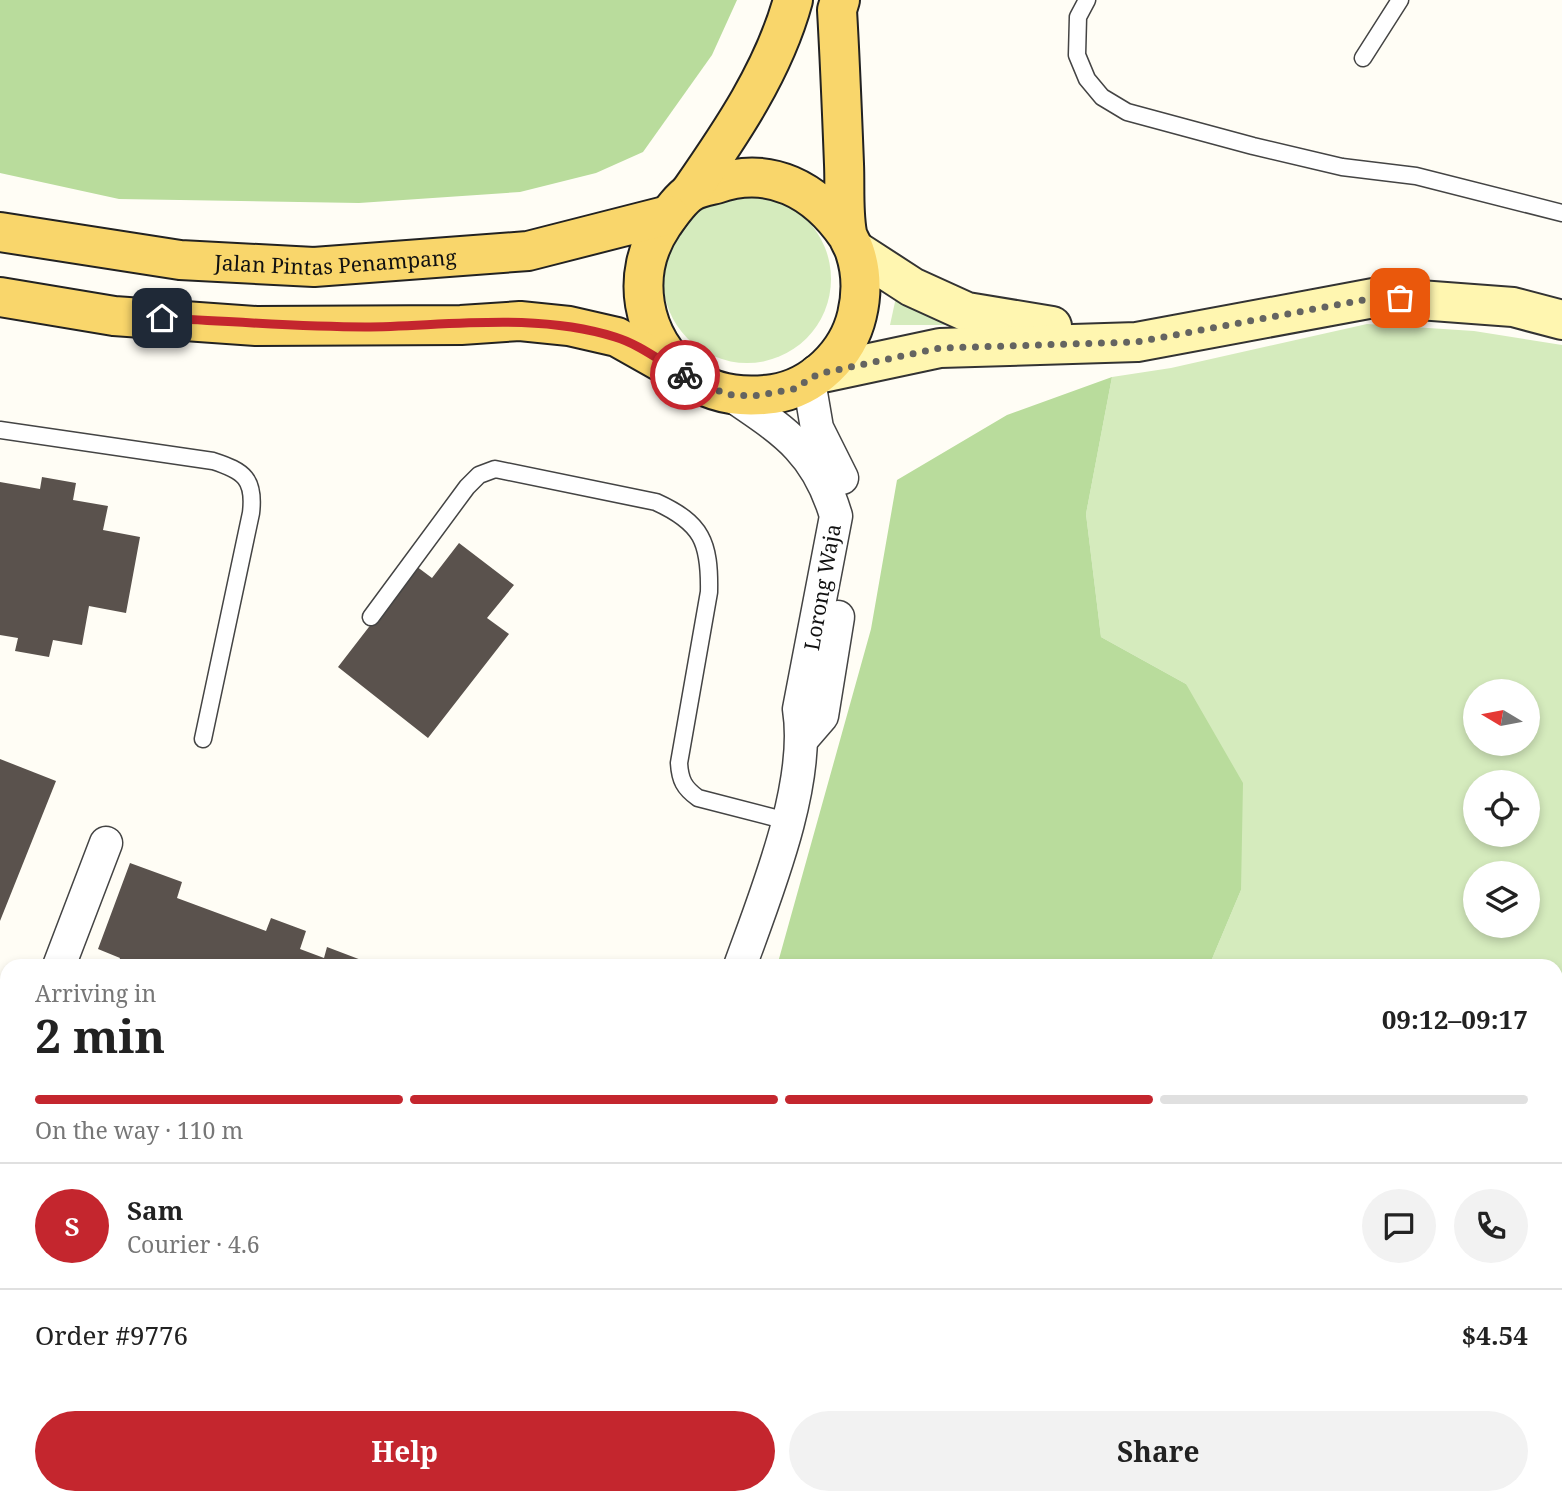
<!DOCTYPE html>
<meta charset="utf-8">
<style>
body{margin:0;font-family:"Noto Serif",serif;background:#f2f2f2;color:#222;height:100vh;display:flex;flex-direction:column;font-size:26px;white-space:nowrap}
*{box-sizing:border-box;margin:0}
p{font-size:23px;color:#767676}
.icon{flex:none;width:38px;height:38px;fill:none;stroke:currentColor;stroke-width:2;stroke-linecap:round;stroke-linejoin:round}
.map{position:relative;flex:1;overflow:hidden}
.sheet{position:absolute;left:0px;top:959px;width:1563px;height:546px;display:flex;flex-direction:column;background:#fff;border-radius:21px 21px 0 0;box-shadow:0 4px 10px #0003}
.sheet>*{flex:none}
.needle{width:46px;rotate:280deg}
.buttons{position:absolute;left:1463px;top:679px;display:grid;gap:14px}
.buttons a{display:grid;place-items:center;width:77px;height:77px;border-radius:50%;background:#fff;box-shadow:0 4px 10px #0003;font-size:35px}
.pin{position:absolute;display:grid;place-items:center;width:60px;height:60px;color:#fff;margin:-30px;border-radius:14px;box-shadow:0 4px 10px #0006}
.courier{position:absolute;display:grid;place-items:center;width:70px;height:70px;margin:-35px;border:5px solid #c4262e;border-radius:50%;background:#fff;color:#222;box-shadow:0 2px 9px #0007}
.overview em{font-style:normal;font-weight:700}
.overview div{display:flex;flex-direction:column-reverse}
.overview{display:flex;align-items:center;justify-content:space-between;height:119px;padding:0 35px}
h1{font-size:46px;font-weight:700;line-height:52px}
.bar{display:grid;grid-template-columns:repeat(4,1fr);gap:10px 7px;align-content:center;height:84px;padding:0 35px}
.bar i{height:9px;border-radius:5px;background:#e0e0e0}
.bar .selected{background:#c4262e}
.bar p{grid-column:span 4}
.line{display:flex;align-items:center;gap:18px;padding:0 35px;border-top:2px solid #e0e0e0}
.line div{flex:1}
.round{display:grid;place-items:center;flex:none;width:74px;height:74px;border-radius:37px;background:#f2f2f2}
.action{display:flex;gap:14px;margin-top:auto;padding:14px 35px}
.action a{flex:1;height:80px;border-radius:42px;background:#c4262e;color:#fff;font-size:28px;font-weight:700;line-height:80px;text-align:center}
.action a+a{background:#f2f2f2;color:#222}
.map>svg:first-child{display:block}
.green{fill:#d5ebbd;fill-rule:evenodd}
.forest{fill:#b9dc9c}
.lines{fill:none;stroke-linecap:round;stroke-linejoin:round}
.stream{stroke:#3f96cf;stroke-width:10}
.building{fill:#5a524d}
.lane-casing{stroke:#444;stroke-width:19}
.street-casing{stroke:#444;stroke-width:35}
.secondary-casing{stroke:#333;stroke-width:42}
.primary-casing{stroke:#222;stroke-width:42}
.lane{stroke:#fff;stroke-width:16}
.street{stroke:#fff;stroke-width:32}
.secondary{stroke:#fff6b0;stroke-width:38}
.primary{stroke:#f9d66b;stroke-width:38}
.done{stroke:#646461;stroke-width:7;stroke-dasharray:0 12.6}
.route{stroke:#c4262e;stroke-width:9}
.labels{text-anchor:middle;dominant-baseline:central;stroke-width:7;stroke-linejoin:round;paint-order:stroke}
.street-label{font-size:21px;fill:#111;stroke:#fff}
</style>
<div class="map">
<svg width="1562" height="1505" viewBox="0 0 1562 1505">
<rect width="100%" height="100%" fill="#fffdf5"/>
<g class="green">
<circle cx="747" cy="279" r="84"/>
<polygon points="898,288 950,321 945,325 890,325"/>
<path d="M1367,324L1474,331L1562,345V1505H1003L1007,1498H1556V966H1209L1241,890L1186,684L1101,637L1086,514L1112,377L1171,368ZM1475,691H1528V744H1475ZM1475,782H1528V835H1475ZM1475,873H1528V926H1475Z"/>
</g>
<g class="forest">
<polygon points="0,0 737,0 712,55 643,152 596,173 520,192 359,203 119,199 0,173"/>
<polygon points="1112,377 1086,514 1101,637 1186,684 1243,783 1241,890 1209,966 777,966 871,629 897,480 1007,415"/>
<polygon points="0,1393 7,1396 7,1498 230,1498 245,1505 0,1505"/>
<polygon points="624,1498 1007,1498 1003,1505 621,1505"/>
</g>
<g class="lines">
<polyline class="stream" points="1556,1260 1562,1260"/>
</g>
<g class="building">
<polygon points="42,477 76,483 73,500 108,506 103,530 140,537 126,613 89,606 82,645 53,640 49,657 15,651 18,638 0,635 0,482 40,489"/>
<polygon points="459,543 514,585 487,618 509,634 428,738 338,667 416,566 432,578"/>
<polygon points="0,759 56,781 0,921"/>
<polygon points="130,863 182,882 177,898 266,931 271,918 306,931 300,949 324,958 327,947 377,966 117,966 120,958 98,949"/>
<polygon points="7,1215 7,1288 0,1285 0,1232"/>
</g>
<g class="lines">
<defs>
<g id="lane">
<polyline points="1087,0 1078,17 1077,55 1087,79 1102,97 1127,112 1253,146 1342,167 1416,176 1562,213"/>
<polyline points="1363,58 1400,0"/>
<path d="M0,430L213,461C244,471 255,479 251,513L203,739"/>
<path d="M371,617L467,487L479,475L495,469L656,502C702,523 710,542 709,592L679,763C680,780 684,788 698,798L787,821"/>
<polyline points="1556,1295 1562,1295"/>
</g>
<g id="street">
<polyline points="809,381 817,428 842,478"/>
<path d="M731,395C784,431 817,451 836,516L799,709C811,784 766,894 740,966"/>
<polyline points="803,738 822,716 838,617"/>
<polyline points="59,966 106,843"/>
<polyline points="0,1112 7,1095"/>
<polyline points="0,1362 7,1365"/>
<polyline points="340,1498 357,1505"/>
<polyline points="519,1505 522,1498"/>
</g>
<g id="secondary">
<polyline points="855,250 912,287 967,312 1052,326"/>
<polyline points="818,374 940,348 1137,342 1379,297 1513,307 1562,320"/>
</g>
<g id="primary">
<path d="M840,0L837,10C840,61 842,112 844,164C845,186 843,211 847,233C848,239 853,245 855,252C862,273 862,294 857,315C848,354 813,388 773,394C743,398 712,395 687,375C641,338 629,274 663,224C670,214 680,199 691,192C697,188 708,186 716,184C770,165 816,190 847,235"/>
<path d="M690,192C731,133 774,70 793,0"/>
<path id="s1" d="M0,232L180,260L314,267L528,251L669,215"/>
<polyline points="0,297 114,316 256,326 461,325 520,321 569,326 617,337 672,368"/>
</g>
</defs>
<use href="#lane" class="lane-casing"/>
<use href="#street" class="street-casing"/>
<use href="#secondary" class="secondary-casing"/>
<use href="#primary" class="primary-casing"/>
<use href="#lane" class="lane"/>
<use href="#street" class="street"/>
<use href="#secondary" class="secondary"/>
<use href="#primary" class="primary"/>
</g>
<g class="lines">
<polyline class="done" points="685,375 710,388 732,395 754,396 794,389 818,374 940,348 1137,342 1379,297 1400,298"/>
<path class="route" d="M162,318C229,321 296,327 365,327C447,326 534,312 615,337C639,344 663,363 685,375"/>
</g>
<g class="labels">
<g class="street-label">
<text stroke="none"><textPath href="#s1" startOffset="338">Jalan Pintas Penampang</textPath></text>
<text transform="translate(822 587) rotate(-80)">Lorong Waja</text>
</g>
</g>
</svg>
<div class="buttons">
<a><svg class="needle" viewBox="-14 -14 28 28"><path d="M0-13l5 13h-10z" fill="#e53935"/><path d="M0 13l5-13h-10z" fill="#767676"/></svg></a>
<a><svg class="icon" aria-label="locate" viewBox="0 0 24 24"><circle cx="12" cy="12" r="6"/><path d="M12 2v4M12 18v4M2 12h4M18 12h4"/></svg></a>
<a><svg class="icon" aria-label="layers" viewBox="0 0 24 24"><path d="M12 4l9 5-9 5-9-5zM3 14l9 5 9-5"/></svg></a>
</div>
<div class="pin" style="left:1400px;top:298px;background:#ea580c"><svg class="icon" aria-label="bag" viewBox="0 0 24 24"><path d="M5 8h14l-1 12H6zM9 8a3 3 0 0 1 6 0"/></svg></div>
<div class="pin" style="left:162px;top:318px;background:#1f2937"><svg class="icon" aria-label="home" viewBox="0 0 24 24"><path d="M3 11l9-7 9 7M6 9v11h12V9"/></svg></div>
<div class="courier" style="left:685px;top:375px"><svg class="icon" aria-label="bike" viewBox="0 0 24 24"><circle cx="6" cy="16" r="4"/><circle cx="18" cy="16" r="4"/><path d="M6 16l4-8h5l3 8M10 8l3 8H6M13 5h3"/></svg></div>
<section class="sheet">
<div class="overview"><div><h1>2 min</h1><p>Arriving in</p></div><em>09:12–09:17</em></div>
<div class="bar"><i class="selected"></i><i class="selected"></i><i class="selected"></i><i></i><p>On the way · 110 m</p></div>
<div class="line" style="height:126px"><b class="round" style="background:#c4262e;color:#fff">S</b><div><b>Sam</b><p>Courier · 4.6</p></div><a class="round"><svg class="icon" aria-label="chat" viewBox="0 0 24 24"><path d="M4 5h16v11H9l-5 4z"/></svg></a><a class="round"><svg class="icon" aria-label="phone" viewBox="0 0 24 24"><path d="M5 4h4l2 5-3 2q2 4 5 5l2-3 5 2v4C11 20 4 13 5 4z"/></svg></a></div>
<div class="line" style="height:91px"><div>Order #9776</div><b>$4.54</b></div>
<div class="action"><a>Help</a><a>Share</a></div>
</section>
</div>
